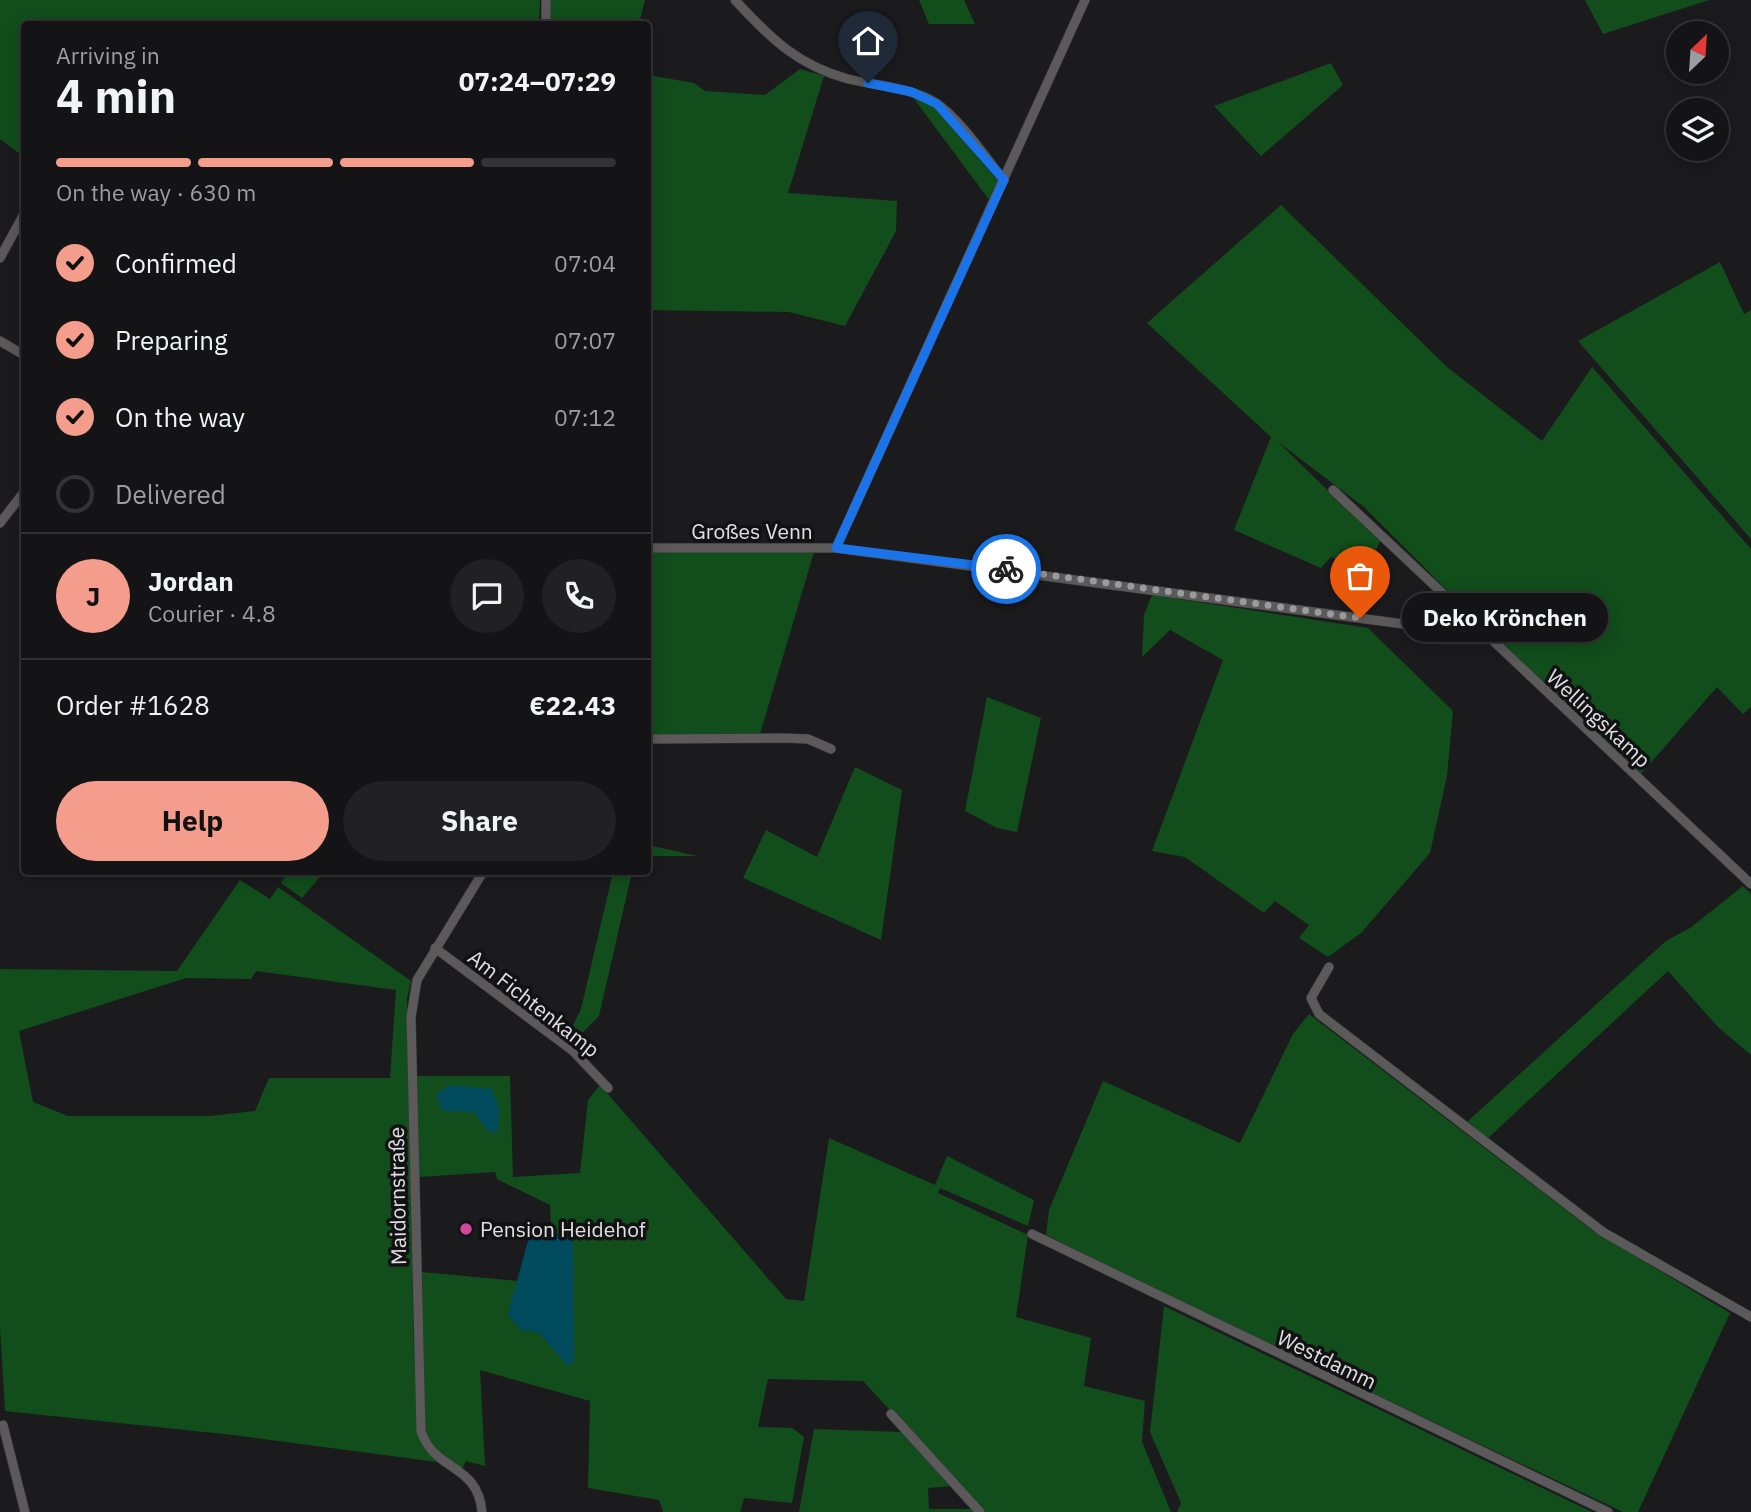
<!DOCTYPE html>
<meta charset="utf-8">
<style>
body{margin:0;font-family:"IBM Plex Sans",sans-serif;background:#212123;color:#f1f3f6;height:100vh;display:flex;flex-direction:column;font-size:26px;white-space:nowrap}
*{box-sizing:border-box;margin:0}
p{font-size:23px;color:#9d9ea1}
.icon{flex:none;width:38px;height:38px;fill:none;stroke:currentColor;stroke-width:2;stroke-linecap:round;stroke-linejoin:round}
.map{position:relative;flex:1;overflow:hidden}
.side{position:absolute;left:21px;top:21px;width:630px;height:854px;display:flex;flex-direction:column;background:#141416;border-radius:7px;box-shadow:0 4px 18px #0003,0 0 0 2px #333335}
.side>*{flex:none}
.needle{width:46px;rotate:25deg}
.tools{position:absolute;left:1666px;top:21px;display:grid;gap:14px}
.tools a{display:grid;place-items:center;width:63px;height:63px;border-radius:50%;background:#141416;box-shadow:0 4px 18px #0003,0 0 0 2px #333335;font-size:35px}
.pin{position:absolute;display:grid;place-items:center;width:60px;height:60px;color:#fff;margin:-72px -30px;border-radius:50% 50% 50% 0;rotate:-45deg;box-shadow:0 0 7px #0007}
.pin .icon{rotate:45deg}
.courier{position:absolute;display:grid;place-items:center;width:70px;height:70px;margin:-35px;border:5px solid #1a73e8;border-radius:50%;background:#fff;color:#222;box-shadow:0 2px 9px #0007}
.bubble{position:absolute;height:49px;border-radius:24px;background:#141416;box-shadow:0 4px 18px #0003,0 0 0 2px #333335;font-size:23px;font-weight:700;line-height:49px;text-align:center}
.head em{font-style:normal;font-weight:700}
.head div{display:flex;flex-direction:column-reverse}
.head{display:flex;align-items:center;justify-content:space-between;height:119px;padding:0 35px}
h1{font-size:46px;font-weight:700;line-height:52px}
.bar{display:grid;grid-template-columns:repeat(4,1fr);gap:10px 7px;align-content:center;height:84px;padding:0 35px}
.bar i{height:9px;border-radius:5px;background:#333335}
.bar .current{background:#f49d8c}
.bar p{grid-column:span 4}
.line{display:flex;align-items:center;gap:18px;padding:0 35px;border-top:2px solid #333335}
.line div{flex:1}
.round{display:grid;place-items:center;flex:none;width:74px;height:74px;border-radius:37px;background:#212123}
ol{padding:0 35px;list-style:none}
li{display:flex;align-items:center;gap:21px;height:77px}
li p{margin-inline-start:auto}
li .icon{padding:7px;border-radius:50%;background:#f49d8c;color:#111;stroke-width:4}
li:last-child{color:#9d9ea1}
li i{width:38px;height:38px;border:4px solid #333335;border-radius:50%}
.primary-button{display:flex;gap:14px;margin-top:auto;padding:14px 35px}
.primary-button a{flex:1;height:80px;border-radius:42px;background:#f49d8c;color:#111;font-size:28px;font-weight:700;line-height:80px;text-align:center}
.primary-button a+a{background:#212123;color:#f1f3f6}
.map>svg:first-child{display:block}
.green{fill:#114e1c;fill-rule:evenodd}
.water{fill:#004a5d}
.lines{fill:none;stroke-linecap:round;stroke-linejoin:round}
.minor-casing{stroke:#373739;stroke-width:10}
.minor{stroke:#5b5959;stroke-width:9}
.done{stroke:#9b9b9d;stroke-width:7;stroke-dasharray:0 12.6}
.route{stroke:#1a73e8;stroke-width:9}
.hotel-dot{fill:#d1479c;stroke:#121215;stroke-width:2.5}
.labels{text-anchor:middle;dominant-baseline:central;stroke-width:7;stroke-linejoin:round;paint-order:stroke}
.street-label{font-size:21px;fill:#e0e0e2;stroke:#121215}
.poi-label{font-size:21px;fill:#e0e0e2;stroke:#121215;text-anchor:start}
</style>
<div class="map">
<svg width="1751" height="1512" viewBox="0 0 1751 1512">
<rect width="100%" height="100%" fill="#1b1b1e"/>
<g class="green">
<polygon points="0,0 540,0 539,24 24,24 24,157 0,139"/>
<polygon points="546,0 645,0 639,24 547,24"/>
<polygon points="919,0 964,0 975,24 929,24"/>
<polygon points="1585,0 1709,0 1603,34"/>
<polygon points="1331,63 1343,85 1261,156 1214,106"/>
<polygon points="800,69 824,76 788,193 897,201 896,231 845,326 789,312 648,310 648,75 694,83 705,91 765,95"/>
<polygon points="912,96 935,108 998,181 990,201"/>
<polygon points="1281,205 1447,367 1542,441 1592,367 1751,549 1751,707 1743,714 1717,687 1641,774 1510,653 1364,507 1278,442 1380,541 1367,571 1331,557 1321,568 1234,530 1271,437 1147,323"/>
<polygon points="1720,262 1744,314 1751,310 1751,539 1578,341"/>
<polygon points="814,552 760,734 648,734 648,553"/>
<polygon points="1152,595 1368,628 1453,711 1447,776 1430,853 1361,933 1328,957 1299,938 1309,925 1275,901 1264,913 1185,857 1152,851 1223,660 1170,630 1142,657 1144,615"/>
<polygon points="987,697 1041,718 1017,832 997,828 965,811"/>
<polygon points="855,767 902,790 881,940 743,878 766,830 817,857"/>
<polygon points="648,845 697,856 648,856"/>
<polygon points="289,872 324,872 302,898 281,883"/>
<polygon points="613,872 632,872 599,1016 577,1038 569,1033 581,1009"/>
<path d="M240,880L270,899L278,887L411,981L407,998L414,1361L423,1362L422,1272L518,1281L508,1314L521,1330L538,1332L568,1365L573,1238L566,1234H551L550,1205L497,1179L495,1172L419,1177L417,1076H510L513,1177L580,1173L588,1100L600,1085L786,1299L804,1301L829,1138L935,1185L947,1156L1034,1200L1028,1226L940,1188L938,1193L1028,1235L1016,1317L1091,1338L1084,1386L1145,1401L1142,1442L1171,1512H984L863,1381L768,1379L758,1427L792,1428L804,1437L792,1503L744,1498L740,1512H663L659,1500L588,1488L590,1401L480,1370L485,1466L466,1461L460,1473L437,1462L233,1435L5,1411L0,1327V969L177,971ZM256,971L396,990L390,1078H269L255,1111L210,1116H68L33,1102L19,1031L186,978L251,979Z"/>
<polygon points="1743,886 1751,894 1751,1055 1718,1027 1668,971 1488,1138 1467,1122 1666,941 1690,928"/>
<polygon points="1309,1014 1592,1230 1730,1313 1638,1512 1623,1512 1166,1295 1046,1235 1049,1210 1103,1081 1240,1143 1293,1034"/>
<polygon points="1164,1306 1592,1512 1177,1512 1181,1503 1150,1432"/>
<polygon points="814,1429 901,1432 952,1486 928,1488 929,1509 976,1509 978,1512 799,1512"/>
</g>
<g class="water">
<polygon points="449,1085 492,1089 499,1108 498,1131 490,1133 473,1112 442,1111 436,1095"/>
<polygon points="566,1234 573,1238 574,1361 568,1366 538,1332 521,1330 508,1314 529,1237"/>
</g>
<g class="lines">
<defs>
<g id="minor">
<path d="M735,0C770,38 797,65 848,79C877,86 910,87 936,103C960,119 985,157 1004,180"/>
<polyline points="546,24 546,0"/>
<polyline points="0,258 24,214"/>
<polyline points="0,341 24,355"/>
<polyline points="1333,490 1751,884"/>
<polyline points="0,523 24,492"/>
<polyline points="648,548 836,548 1463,632 1480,629"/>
<polyline points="836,548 1085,0"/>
<polyline points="648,739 783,738 808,739 831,749"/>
<polyline points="435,948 573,1051 608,1088"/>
<polyline points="1329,967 1311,998 1319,1014 1603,1232 1751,1317"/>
<polyline points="1032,1234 1608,1512"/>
<polyline points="891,1414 980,1512"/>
<polyline points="3,1425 25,1512"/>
<path d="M482,1512C478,1463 434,1472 421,1431L411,1017L417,980L483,872"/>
</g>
</defs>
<use href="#minor" class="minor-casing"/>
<use href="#minor" class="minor"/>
</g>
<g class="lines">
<polyline class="done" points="1006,569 1360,618"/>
<polyline class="route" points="868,83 912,92 937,104 1004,180 836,548 1006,569"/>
</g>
<circle class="hotel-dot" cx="466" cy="1229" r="7"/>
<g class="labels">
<g class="street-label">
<text x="752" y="531">Großes Venn</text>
<text transform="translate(1599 718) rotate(43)">Wellingskamp</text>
<text transform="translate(534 1003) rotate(38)">Am Fichtenkamp</text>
<text transform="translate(397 1196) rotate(-91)">Maidornstraße</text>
<text transform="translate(1327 1359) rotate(26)">Westdamm</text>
</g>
<g class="poi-label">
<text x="480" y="1229">Pension Heidehof</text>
</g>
</g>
</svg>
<div class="tools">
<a><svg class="needle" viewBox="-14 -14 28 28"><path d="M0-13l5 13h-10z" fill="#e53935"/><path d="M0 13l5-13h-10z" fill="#9d9ea1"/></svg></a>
<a><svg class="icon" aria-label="layers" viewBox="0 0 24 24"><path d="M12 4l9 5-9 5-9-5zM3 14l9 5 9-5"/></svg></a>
</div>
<div class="pin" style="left:1360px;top:618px;background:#ea580c"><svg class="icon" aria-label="bag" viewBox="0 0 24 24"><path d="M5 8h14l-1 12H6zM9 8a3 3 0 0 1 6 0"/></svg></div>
<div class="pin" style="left:868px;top:83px;background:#1f2937"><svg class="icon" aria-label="home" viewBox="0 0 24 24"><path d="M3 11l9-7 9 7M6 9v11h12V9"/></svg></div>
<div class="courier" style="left:1006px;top:569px"><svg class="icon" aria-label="bike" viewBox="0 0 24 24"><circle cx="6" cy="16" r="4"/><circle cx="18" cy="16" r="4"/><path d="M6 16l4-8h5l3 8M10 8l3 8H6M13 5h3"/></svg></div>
<div class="bubble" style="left:1402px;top:593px;width:206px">Deko Krönchen</div>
<section class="side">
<div class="head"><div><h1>4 min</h1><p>Arriving in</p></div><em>07:24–07:29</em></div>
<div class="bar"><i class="current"></i><i class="current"></i><i class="current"></i><i></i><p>On the way · 630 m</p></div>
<ol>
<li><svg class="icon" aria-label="check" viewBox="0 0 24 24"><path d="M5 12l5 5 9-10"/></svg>Confirmed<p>07:04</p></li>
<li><svg class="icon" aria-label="check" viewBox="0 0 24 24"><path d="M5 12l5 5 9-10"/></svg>Preparing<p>07:07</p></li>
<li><svg class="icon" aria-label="check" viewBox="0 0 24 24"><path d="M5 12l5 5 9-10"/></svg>On the way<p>07:12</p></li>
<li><i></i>Delivered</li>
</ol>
<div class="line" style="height:126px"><b class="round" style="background:#f49d8c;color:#111">J</b><div><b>Jordan</b><p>Courier · 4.8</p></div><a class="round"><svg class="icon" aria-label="chat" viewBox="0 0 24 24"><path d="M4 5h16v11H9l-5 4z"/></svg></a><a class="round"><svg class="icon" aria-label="phone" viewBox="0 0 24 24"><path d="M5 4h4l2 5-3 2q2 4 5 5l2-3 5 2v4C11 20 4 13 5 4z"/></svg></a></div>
<div class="line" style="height:91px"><div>Order #1628</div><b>€22.43</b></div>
<div class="primary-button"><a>Help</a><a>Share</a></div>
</section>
</div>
